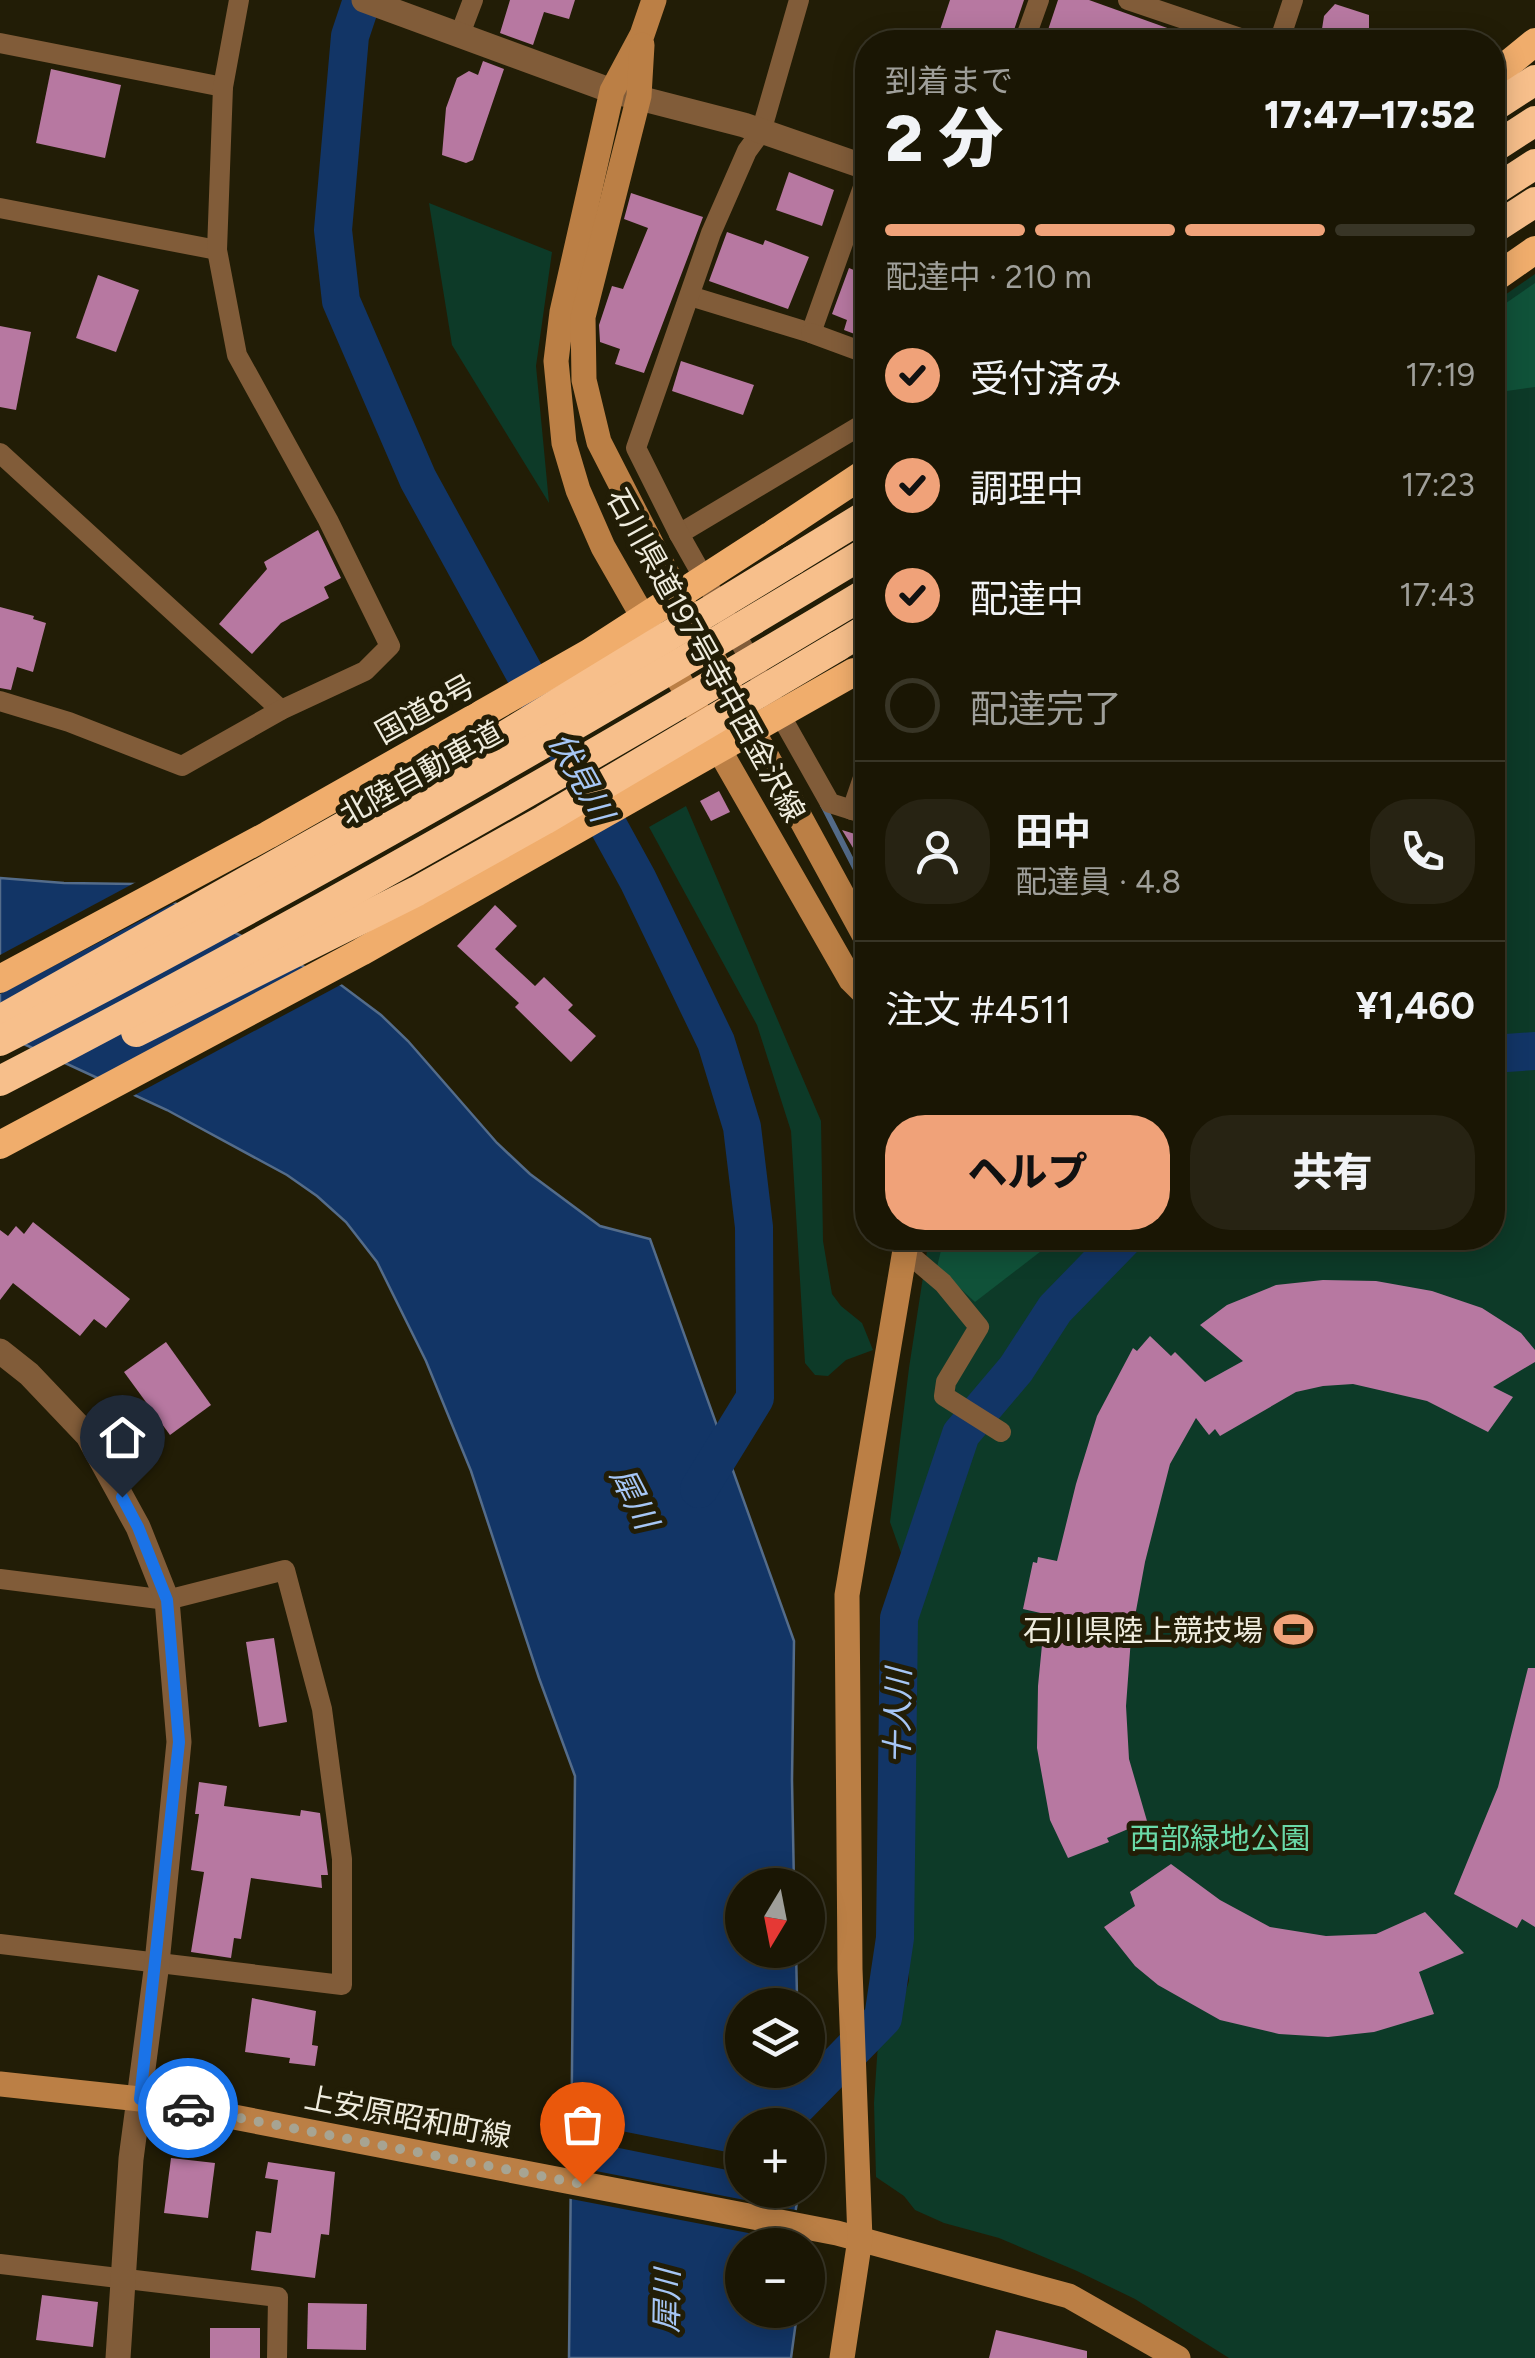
<!DOCTYPE html>
<html lang="ja">
<meta charset="utf-8">
<style>
body{margin:0;font-family:Figtree,"Noto Sans JP",sans-serif;background:#272313;color:#f1f3f6;height:100vh;display:flex;flex-direction:column;font-size:38px;white-space:nowrap}
*{box-sizing:border-box;margin:0}
p{font-size:32px;color:#9f9f9a}
.icon{flex:none;width:55px;height:55px;fill:none;stroke:currentColor;stroke-width:2;stroke-linecap:round;stroke-linejoin:round}
.map{position:relative;flex:1;overflow:hidden}
.side{position:absolute;left:855px;top:30px;width:650px;height:1220px;display:flex;flex-direction:column;background:#1a1604;border-radius:40px;box-shadow:0 5px 25px #0003,0 0 0 2px #383526}
.side>*{flex:none}
.needle{width:65px;rotate:190deg}
.fabs{position:absolute;left:725px;top:1868px;display:grid;gap:20px}
.fabs a{display:grid;place-items:center;width:100px;height:100px;border-radius:50%;background:#1a1604;box-shadow:0 5px 25px #0003,0 0 0 2px #383526;font-size:50px}
.pin{position:absolute;display:grid;place-items:center;width:85px;height:85px;color:#fff;margin:-102px -42px;border-radius:50% 50% 50% 0;rotate:-45deg;box-shadow:0 0 10px #0007}
.pin .icon{rotate:45deg}
.courier{position:absolute;display:grid;place-items:center;width:100px;height:100px;margin:-50px;border:8px solid #1a73e8;border-radius:50%;background:#fff;color:#222;box-shadow:0 2px 12px #0007}
.head em{font-style:normal;font-weight:800}
.head div{display:flex;flex-direction:column-reverse}
.head{display:flex;align-items:center;justify-content:space-between;height:170px;padding:0 30px}
h1{font-size:65px;font-weight:800;line-height:75px}
.bar{display:grid;grid-template-columns:repeat(4,1fr);gap:15px 10px;align-content:center;height:120px;padding:0 30px}
.bar i{height:12px;border-radius:8px;background:#383526}
.bar .selected{background:#f0a279}
.bar p{grid-column:span 4}
.line{display:flex;align-items:center;gap:25px;padding:0 30px;border-top:2px solid #383526}
.line div{flex:1}
.round{display:grid;place-items:center;flex:none;width:105px;height:105px;border-radius:40px;background:#272313}
ol{padding:0 30px;list-style:none}
li{display:flex;align-items:center;gap:30px;height:110px}
li p{margin-inline-start:auto}
li .icon{padding:10px;border-radius:50%;background:#f0a279;color:#111;stroke-width:4}
li:last-child{color:#9f9f9a}
li i{width:55px;height:55px;border:5px solid #383526;border-radius:50%}
.button{display:flex;gap:20px;margin-top:auto;padding:20px 30px}
.button a{flex:1;height:115px;border-radius:40px;background:#f0a279;color:#111;font-size:40px;font-weight:800;line-height:115px;text-align:center}
.button a+a{background:#272313;color:#f1f3f6}
.map>svg:first-child{display:block}
.green{fill:#0d3a28}
.forest{fill:#105239}
.water{fill:#123566;stroke:#546c8a;stroke-width:2.5}
.pier{fill:#221d06}
.lines{fill:none;stroke-linecap:round;stroke-linejoin:round}
.stream{stroke:#546c8a;stroke-width:6}
.river{stroke:#123566;stroke-width:38}
.building{fill:#b778a1}
.minor{stroke:#815c39;stroke-width:20}
.tertiary{stroke:#815c39;stroke-width:25}
.secondary{stroke:#bb7f45;stroke-width:25}
.trunk{stroke:#f0ad6c;stroke-width:28}
.motorway{stroke:#f7bf8b;stroke-width:30}
.trunk-bridge{stroke:#f0ad6c;stroke-width:28}
.motorway-bridge{stroke:#f7bf8b;stroke-width:30}
.done{stroke:#a7a492;stroke-width:10;stroke-dasharray:0 18}
.route{stroke:#1a73e8;stroke-width:12}
.labels{text-anchor:middle;dominant-baseline:central;stroke-width:10;stroke-linejoin:round;paint-order:stroke}
.street-label{font-size:30px;fill:#efecde;stroke:#221d06}
.poi-label{font-size:30px;fill:#efecde;stroke:#221d06;text-anchor:end}
.park-label{font-size:30px;fill:#69d9a8;stroke:#221d06}
.water-label{font-size:32px;font-style:italic;fill:#a6c6f5;stroke:#221d06}
</style>
<div class="map">
<svg width="1535" height="2358" viewBox="0 0 1535 2358">
<rect width="100%" height="100%" fill="#221d06"/>
<g class="green">
<polygon points="429,203 552,252 536,366 549,503 452,345"/>
<polygon points="1535,274 1535,2358 1229,2358 1135,2299 1077,2271 999,2238 944,2223 915,2210 904,2196 876,2177 874,2103 878,2043 901,2006 909,1981 904,1840 909,1676 917,1598 890,1522 909,1368 929,1238 1492,1238 1492,304"/>
<polygon points="686,806 821,1121 823,1241 832,1294 841,1306 862,1323 873,1350 846,1360 828,1376 815,1375 805,1363 791,1131 757,1025 649,827"/>
</g>
<g class="forest">
<polygon points="1535,283 1535,387 1493,393 1493,312"/>
<polygon points="944,1238 1058,1238 975,1302 937,1267"/>
</g>
<polygon class="water" points="0,878 64,883 136,884 341,985 381,1015 408,1041 497,1143 530,1174 600,1226 650,1239 794,1641 792,1780 794,1885 742,1885 742,1950 796,1950 797,1997 801,2005 742,2005 742,2070 805,2070 808,2134 808,2139 808,2125 742,2125 742,2190 799,2190 790,2245 742,2245 742,2310 795,2310 797,2314 791,2358 569,2358 575,1776 539,1678 471,1471 426,1361 377,1262 346,1222 317,1196 287,1175 167,1110 0,1033"/>
<g class="pier">
<polygon points="140,880 180,900 0,994 0,955"/>
<polygon points="314,965 346,982 129,1098 92,1081"/>
<polygon points="566,2120 742,2155 742,2173 565,2137"/>
<polygon points="565,2165 801,2211 795,2242 566,2198"/>
</g>
<g class="lines">
<polyline class="stream" points="823,805 868,893"/>
<g class="river">
<polyline points="362,0 350,36 333,230 341,301 418,479 638,880 716,1042 742,1127 754,1227 755,1398 699,1489"/>
<polyline points="1492,1054 1535,1051"/>
<polyline points="759,2102 798,2105 883,2018 895,1938 899,1618 961,1434 1016,1369 1055,1309 1124,1238"/>
</g>
</g>
<g class="building">
<polygon points="510,0 575,0 569,19 544,12 533,45 500,33"/>
<polygon points="950,0 1024,0 1010,42 936,42"/>
<polygon points="1058,0 1089,0 1170,29 1165,42 1044,42"/>
<polygon points="1335,4 1369,15 1369,28 1361,42 1320,42 1324,16"/>
<polygon points="483,61 504,69 473,160 466,163 442,155 446,108 457,78 469,71 478,75"/>
<polygon points="51,69 121,85 105,158 36,143"/>
<polygon points="789,172 834,190 822,226 776,210"/>
<polygon points="631,193 703,217 644,373 615,364 620,349 600,342 599,325 612,286 623,289 648,228 624,219"/>
<polygon points="727,232 763,245 765,240 809,257 788,309 709,281"/>
<polygon points="849,268 868,276 868,339 844,330 847,320 832,314"/>
<polygon points="98,275 139,290 116,352 76,338"/>
<polygon points="0,326 31,332 16,410 0,407"/>
<polygon points="681,361 754,385 743,415 672,391"/>
<polygon points="318,530 341,578 324,587 329,598 281,623 252,654 219,624 267,569 264,562"/>
<polygon points="0,607 34,616 33,619 46,623 33,672 17,667 11,690 0,688"/>
<polygon points="719,791 730,812 711,821 700,801"/>
<polygon points="842,830 868,838 868,872"/>
<polygon points="495,905 517,926 495,949 535,986 544,977 573,1005 568,1010 596,1036 571,1062 515,1007 519,1003 457,946"/>
<polygon points="33,1222 130,1299 106,1328 94,1319 80,1336 13,1283 0,1300 0,1230 8,1236 16,1226 24,1234"/>
<polygon points="1323,1280 1376,1281 1432,1291 1482,1308 1521,1333 1535,1350 1535,1362 1493,1387 1513,1397 1488,1432 1427,1401 1353,1384 1323,1386 1296,1392 1220,1436 1215,1429 1209,1435 1196,1418 1170,1464 1145,1562 1131,1638 1126,1706 1129,1759 1147,1821 1107,1838 1109,1842 1068,1858 1050,1820 1037,1748 1038,1686 1045,1614 1023,1609 1033,1562 1037,1563 1038,1557 1057,1561 1076,1484 1097,1416 1133,1348 1137,1351 1150,1336 1171,1356 1175,1352 1205,1382 1243,1361 1200,1325 1227,1305 1276,1285"/>
<polygon points="166,1342 211,1405 170,1435 124,1372"/>
<polygon points="274,1638 287,1722 259,1727 246,1642"/>
<polygon points="1528,1668 1535,1668 1535,1927 1522,1919 1517,1928 1454,1894 1498,1787"/>
<polygon points="199,1782 227,1786 224,1806 300,1816 301,1810 320,1813 328,1875 321,1875 322,1888 251,1878 241,1939 234,1938 231,1958 191,1952 204,1872 191,1870 199,1814 195,1814"/>
<polygon points="1171,1864 1220,1900 1270,1927 1326,1936 1376,1934 1425,1912 1464,1953 1419,1972 1434,2014 1374,2032 1328,2037 1279,2034 1220,2020 1158,1985 1135,1966 1104,1927 1135,1906 1130,1892"/>
<polygon points="252,1998 316,2011 312,2045 318,2046 315,2066 289,2063 290,2058 245,2052"/>
<polygon points="171,2158 215,2163 208,2218 164,2213"/>
<polygon points="268,2162 335,2172 329,2235 321,2234 315,2278 251,2270 256,2231 271,2233 278,2180 265,2178"/>
<polygon points="42,2295 98,2302 93,2347 36,2340"/>
<polygon points="308,2303 367,2304 366,2350 307,2349"/>
<rect x="210" y="2328" width="50" height="30"/>
<polygon points="996,2330 1087,2351 1087,2358 989,2358"/>
</g>
<g class="lines">
<g class="minor">
<polyline points="1128,0 1252,42"/>
<polyline points="460,34 473,0"/>
<polyline points="1024,42 1039,0"/>
<polyline points="1279,42 1293,0"/>
<polyline points="0,43 223,87"/>
<polyline points="0,208 217,250"/>
<polyline points="690,296 811,333 868,173"/>
<polyline points="811,333 868,354"/>
<polyline points="0,453 281,710"/>
<polyline points="679,534 868,421"/>
<polyline points="757,672 679,534 636,448 711,233 747,151 761,132 799,0"/>
<polyline points="0,701 69,722 182,766 281,710 365,671 390,646 328,520 237,355 217,250 223,87 239,0"/>
<polyline points="773,702 830,803 868,815"/>
<polyline points="852,810 868,763"/>
<polyline points="904,1250 943,1283 979,1327 946,1382 944,1396 1001,1432"/>
<polyline points="0,1579 167,1600 285,1570 322,1709 342,1859 342,1985 0,1944"/>
<polyline points="0,2264 278,2297 277,2358"/>
</g>
<g class="tertiary">
<polyline points="364,0 612,91 744,125 868,168"/>
<polyline points="0,1351 29,1374 88,1436 138,1527 167,1600 179,1742 157,1963 131,2159 118,2358"/>
</g>
<g class="secondary">
<polyline points="654,0 642,35 612,91 562,312 556,361 564,443 578,490 603,547 851,980 868,997"/>
<polyline points="642,45 639,96 583,317 584,380 599,442 658,557 868,942"/>
<polyline points="0,2084 140,2099 837,2233 1069,2296 1178,2358"/>
<polyline points="842,2358 860,2239 850,1969 847,1595 907,1238"/>
</g>
<g class="trunk">
<polyline points="1492,77 1535,42"/>
<polyline points="1492,280 1535,250"/>
<polyline points="776,532 868,471"/>
</g>
<g class="motorway">
<polyline points="1492,108 1535,80"/>
<polyline points="1492,149 1535,121"/>
<polyline points="1492,192 1535,164"/>
<polyline points="1492,230 1535,202"/>
<polyline points="793,560 868,514"/>
<polyline points="838,646 868,628"/>
</g>
<g class="trunk-bridge">
<polyline points="0,979 268,835 589,653 776,532"/>
<polyline points="0,1145 361,952 854,672"/>
</g>
<g class="motorway-bridge">
<polyline points="7,1016 506,735 793,560"/>
<polyline points="136,1032 417,891 544,820 838,646"/>
<path d="M0,1041C296,889 583,723 868,551"/>
<path d="M0,1081C295,928 583,763 868,592"/>
</g>
</g>
<g class="lines">
<polyline class="done" points="188,2108 582,2184"/>
<polyline class="route" points="122,1497 138,1527 167,1600 179,1742 140,2099 188,2108"/>
</g>
<defs>
<symbol id="stadium-bare" viewBox="-9 -9 18 18"><path d="M0-5a6.5 5 0 1 0 0 10a6.5 5 0 1 0 0-10ZM-3.5-1.8h7v3.6h-7Z" fill="#f0a279" stroke="#221d06" stroke-width="2.5" paint-order="stroke"/></symbol>
</defs>
<g fill-rule="evenodd">
<use href="#stadium-bare" x="1266" y="1602" width="55" height="55"/>
</g>
<g class="labels">
<g class="street-label">
<text transform="translate(706 655) rotate(61)">石川県道197号寺中西金沢線</text>
<text transform="translate(425 709) rotate(-29)">国道8号</text>
<text transform="translate(421 773) rotate(-29)">北陸自動車道</text>
<text transform="translate(408 2117) rotate(11)">上安原昭和町線</text>
</g>
<g class="poi-label">
<text x="1263" y="1630">石川県陸上競技場</text>
</g>
<g class="park-label">
<text x="1220" y="1838">西部緑地公園</text>
</g>
<g class="water-label">
<text transform="translate(581 777) rotate(61)">伏見川</text>
<text transform="translate(634 1498) rotate(63)">犀川</text>
<text transform="translate(898 1716) rotate(-89)">十人川</text>
<text transform="translate(667 2301) rotate(-89)">犀川</text>
</g>
</g>
</svg>
<div class="fabs">
<a><svg class="needle" viewBox="-14 -14 28 28"><path d="M0-13l5 13h-10z" fill="#e53935"/><path d="M0 13l5-13h-10z" fill="#9f9f9a"/></svg></a>
<a><svg class="icon" aria-label="layers" viewBox="0 0 24 24"><path d="M12 4l9 5-9 5-9-5zM3 14l9 5 9-5"/></svg></a>
<a>+</a>
<a>−</a>
</div>
<div class="pin" style="left:582px;top:2184px;background:#ea580c"><svg class="icon" aria-label="bag" viewBox="0 0 24 24"><path d="M5 8h14l-1 12H6zM9 8a3 3 0 0 1 6 0"/></svg></div>
<div class="pin" style="left:122px;top:1497px;background:#1f2937"><svg class="icon" aria-label="home" viewBox="0 0 24 24"><path d="M3 11l9-7 9 7M6 9v11h12V9"/></svg></div>
<div class="courier" style="left:188px;top:2108px"><svg class="icon" aria-label="car" viewBox="0 0 24 24"><path d="M5 17H2v-5l4-1 3-4h7l3 4 3 1v5h-3M9 17h6M6 11h13"/><circle cx="7" cy="17" r="2"/><circle cx="17" cy="17" r="2"/></svg></div>
<section class="side">
<div class="head"><div><h1>2 分</h1><p>到着まで</p></div><em>17:47–17:52</em></div>
<div class="bar"><i class="selected"></i><i class="selected"></i><i class="selected"></i><i></i><p>配達中 · 210 m</p></div>
<ol>
<li><svg class="icon" aria-label="check" viewBox="0 0 24 24"><path d="M5 12l5 5 9-10"/></svg>受付済み<p>17:19</p></li>
<li><svg class="icon" aria-label="check" viewBox="0 0 24 24"><path d="M5 12l5 5 9-10"/></svg>調理中<p>17:23</p></li>
<li><svg class="icon" aria-label="check" viewBox="0 0 24 24"><path d="M5 12l5 5 9-10"/></svg>配達中<p>17:43</p></li>
<li><i></i>配達完了</li>
</ol>
<div class="line" style="height:180px"><a class="round"><svg class="icon" aria-label="person" viewBox="0 0 24 24"><circle cx="12" cy="8" r="4"/><path d="M4 21q1-7 8-7t8 7"/></svg></a><div><b>田中</b><p>配達員 · 4.8</p></div><a class="round"><svg class="icon" aria-label="phone" viewBox="0 0 24 24"><path d="M5 4h4l2 5-3 2q2 4 5 5l2-3 5 2v4C11 20 4 13 5 4z"/></svg></a></div>
<div class="line" style="height:130px"><div>注文 #4511</div><b>¥1,460</b></div>
<div class="button"><a>ヘルプ</a><a>共有</a></div>
</section>
</div>
